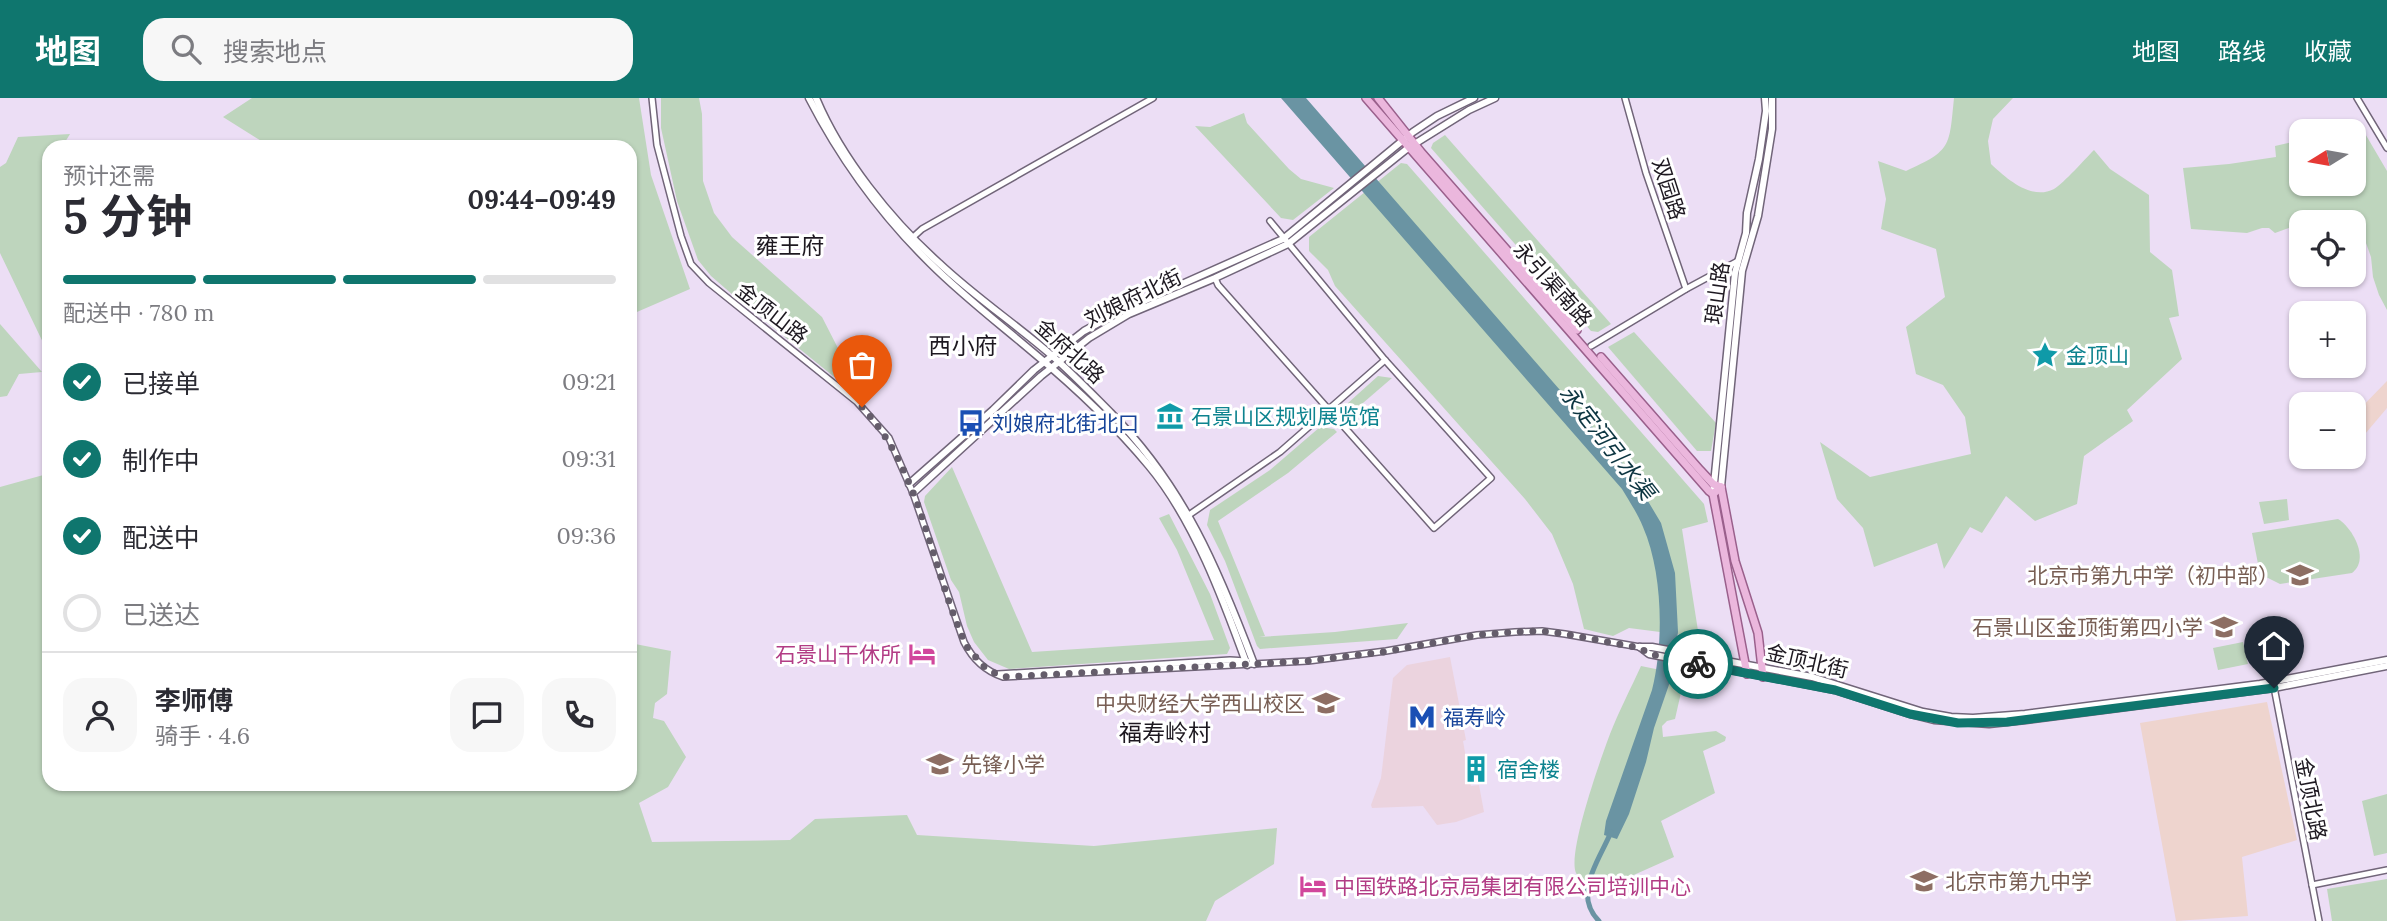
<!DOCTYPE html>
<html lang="zh">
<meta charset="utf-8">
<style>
body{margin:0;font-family:Lora,"Noto Sans SC",serif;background:#f7f7f7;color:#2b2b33;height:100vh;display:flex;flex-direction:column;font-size:26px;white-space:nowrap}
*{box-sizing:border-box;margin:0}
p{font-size:23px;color:#7c7c81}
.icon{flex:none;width:38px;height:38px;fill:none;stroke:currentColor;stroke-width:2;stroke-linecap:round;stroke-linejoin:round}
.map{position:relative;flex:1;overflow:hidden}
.sheet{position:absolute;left:42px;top:42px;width:595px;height:651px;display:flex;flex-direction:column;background:#fff;border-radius:21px;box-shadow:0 2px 5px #0004}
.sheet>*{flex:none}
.needle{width:46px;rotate:259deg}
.buttons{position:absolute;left:2289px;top:21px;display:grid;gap:14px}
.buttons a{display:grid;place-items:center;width:77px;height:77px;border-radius:14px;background:#fff;box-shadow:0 2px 5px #0004;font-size:35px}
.pin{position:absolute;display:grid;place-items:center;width:60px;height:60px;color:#fff;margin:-72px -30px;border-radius:50% 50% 50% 0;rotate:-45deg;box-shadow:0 0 7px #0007}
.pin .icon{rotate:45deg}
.courier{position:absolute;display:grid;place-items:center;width:70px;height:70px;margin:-35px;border:5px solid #0f766e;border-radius:50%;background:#fff;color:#222;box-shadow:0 2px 9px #0007}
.headline em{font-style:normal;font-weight:700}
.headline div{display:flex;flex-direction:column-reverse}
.headline{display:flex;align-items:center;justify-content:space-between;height:119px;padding:0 21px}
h1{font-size:46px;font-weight:700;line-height:52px}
.bar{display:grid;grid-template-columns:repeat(4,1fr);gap:10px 7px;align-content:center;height:84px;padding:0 21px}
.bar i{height:9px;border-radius:5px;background:#e1e1e2}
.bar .on{background:#0f766e}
.bar p{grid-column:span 4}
.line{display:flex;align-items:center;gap:18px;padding:0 21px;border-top:2px solid #e1e1e2}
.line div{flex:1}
.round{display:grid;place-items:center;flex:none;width:74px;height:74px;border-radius:21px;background:#f7f7f7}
ol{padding:0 21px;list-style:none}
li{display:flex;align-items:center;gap:21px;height:77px}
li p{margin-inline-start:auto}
li .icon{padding:7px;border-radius:50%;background:#0f766e;color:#fff;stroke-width:4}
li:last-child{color:#7c7c81}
li i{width:38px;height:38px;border:4px solid #e1e1e2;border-radius:50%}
header{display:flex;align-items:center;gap:42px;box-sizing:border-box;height:98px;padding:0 35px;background:#0f766e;color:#fff}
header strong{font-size:33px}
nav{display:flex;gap:38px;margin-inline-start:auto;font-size:24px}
.search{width:490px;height:63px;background:#f7f7f7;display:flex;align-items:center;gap:18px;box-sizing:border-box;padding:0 24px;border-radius:21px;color:#7c7c81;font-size:26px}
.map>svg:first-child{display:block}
.commercial{fill:#eed4ce}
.industrial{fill:#ebd3de}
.green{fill:#bed5bd}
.water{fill:#6a94a3}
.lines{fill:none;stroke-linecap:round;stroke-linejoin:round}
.canal{stroke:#6a94a3;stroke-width:5}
.tertiary-casing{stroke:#716579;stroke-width:8}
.secondary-casing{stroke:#716579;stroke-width:9}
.primary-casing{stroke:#9a608c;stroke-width:10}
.tertiary{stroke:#fff;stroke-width:5}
.secondary{stroke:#fff;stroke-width:6}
.primary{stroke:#ebb7dd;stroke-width:7}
.done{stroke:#655d6b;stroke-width:7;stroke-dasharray:0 12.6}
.route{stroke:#0f766e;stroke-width:9}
.labels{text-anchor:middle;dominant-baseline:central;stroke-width:6;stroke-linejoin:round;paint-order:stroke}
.street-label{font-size:21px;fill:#1d1820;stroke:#fff}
.culture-label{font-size:21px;fill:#0d838f;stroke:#fff;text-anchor:start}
.transit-label{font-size:21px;fill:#164399;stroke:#fff;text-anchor:start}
.education-label{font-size:21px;fill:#785e54;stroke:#fff;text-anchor:end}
.hotel-label{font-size:21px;fill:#b23c85;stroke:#fff;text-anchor:end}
.neighbourhood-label{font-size:23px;fill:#1d1820;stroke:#fff}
.water-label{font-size:23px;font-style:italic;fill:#0c3541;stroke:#fff}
</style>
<header>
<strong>地图</strong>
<div class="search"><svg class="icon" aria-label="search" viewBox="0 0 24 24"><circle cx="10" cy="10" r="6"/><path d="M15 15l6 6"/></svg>搜索地点</div>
<nav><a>地图</a><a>路线</a><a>收藏</a></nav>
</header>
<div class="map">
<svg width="2387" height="823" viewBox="0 0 2387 823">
<rect width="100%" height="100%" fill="#ecdef5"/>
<g class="commercial">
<polygon points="2387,283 2387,310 2354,349 2354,317"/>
<polygon points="2267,604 2297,742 2242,759 2248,818 2176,823 2140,625"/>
</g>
<polygon class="industrial" points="1450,559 1466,642 1463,643 1471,688 1479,687 1484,714 1456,724 1437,727 1423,708 1372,710 1371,707 1381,680 1393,580 1407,567"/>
<g class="green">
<polygon points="252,0 639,0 651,77 690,191 630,217 630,49 271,49 223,19"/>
<polygon points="661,0 699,0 702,16 703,83 714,115 732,139 822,219 844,262 859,279 859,299 733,197 711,178 698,162 677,103 661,30"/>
<path d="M1954,0H2013L1993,21L1988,43L1991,66C2006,80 2031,103 2054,91C2064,85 2085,61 2094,52L2110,71L2149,97L2150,154L2172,172L2179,218L2169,220L2182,261L2127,312L2133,323L2084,358L2077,406L2035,423L2006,398L1982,435L1970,429L1944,471L1937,445L1874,469L1863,430L1837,401L1820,344L1870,379L1971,356L1965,319L1943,287L1916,276L1906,229L1945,199L1936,151L1881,131L1886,101L1878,63L1906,73C1952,52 1949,49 1954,0Z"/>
<polygon points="1244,15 1247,25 1289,71 1301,81 1334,90 1293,122 1281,120 1195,28 1210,29"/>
<polygon points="2360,27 2387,73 2387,212 2379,197 2373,179 2371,159 2357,120 2353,121 2353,124 2305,124 2275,135 2269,130 2262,130 2247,135 2191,131 2183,70 2229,66 2276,59 2275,48 2301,42 2301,86 2354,86 2354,33 2334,33"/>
<polygon points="70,36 62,49 49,49 49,257 0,155 0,69 6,65 18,39"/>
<polygon points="1445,37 1611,226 1598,234 1591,233 1431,50 1433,45"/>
<polygon points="1401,65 1407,66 1704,406 1708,424 1682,431 1699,539 1629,530 1613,538 1584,531 1573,486 1552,436 1525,401 1335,188 1328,172 1309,153 1309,139"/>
<polygon points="0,226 42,274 19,276 7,298 0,299"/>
<polygon points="1634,234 1716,325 1711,353 1697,353 1608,249"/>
<polygon points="1378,278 1392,280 1349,317 1348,305"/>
<polygon points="1320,329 1334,331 1337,334 1288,375 1218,423 1265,538 1259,539 1335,534 1408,525 1397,541 1260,551 1257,548 1225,463 1207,427 1210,412 1270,372"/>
<polygon points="952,369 1032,554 1214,542 1177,452 1159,420 1169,416 1210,496 1230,550 1227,556 1009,571 988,562 974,544 967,528 959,494 951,482 924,404 925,398"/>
<polygon points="49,372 49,686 630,686 630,545 671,553 667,596 655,605 653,620 664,623 686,659 668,689 639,705 652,744 790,742 815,721 907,717 917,737 1094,748 1277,730 1274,766 1215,803 1206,823 0,823 0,389 47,376"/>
<polygon points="2287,401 2289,422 2264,426 2259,404"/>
<path d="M2338,421C2353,430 2370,462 2352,475L2280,486L2260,476L2252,435Z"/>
<polygon points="2243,544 2248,566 2218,572 2213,550"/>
<path d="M1641,568L1685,577L1675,621L1667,623L1662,628L1663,639L1716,633L1726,639L1725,643L1703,653L1715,695L1661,723L1674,759L1627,780L1620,788C1606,788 1583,790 1576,775C1567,755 1601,660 1610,636C1619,613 1631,590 1641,568Z"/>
<polygon points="2387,696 2387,755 2374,758 2362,703"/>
<polygon points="2387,781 2387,823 2332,823 2327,791"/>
</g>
<path class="water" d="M1281,0H1306L1600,338L1633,378L1661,425L1675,475L1678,534L1672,578L1654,630L1646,664L1629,716L1617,741L1604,737L1606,723L1652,592C1664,545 1663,475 1643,429C1638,416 1629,403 1622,391Z"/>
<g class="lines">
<path class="canal" d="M1599,823C1572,796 1599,763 1611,734"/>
<defs>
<g id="tertiary">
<path d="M652,0L657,47L681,138L691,166L709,185L857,304L889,340L913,395L964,544C972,560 985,573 1003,579L1308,563L1386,553L1477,537L1515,534L1542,533L1565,536L1640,549"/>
<polyline points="1625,0 1646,75 1686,191"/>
<polyline points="2357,0 2387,50"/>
<polyline points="911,141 922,131 1153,0"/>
<polyline points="1215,180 1218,187 1434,430 1491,380 1385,262 1270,123"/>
<polyline points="1591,248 1686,191 1738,163"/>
<polyline points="1186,419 1280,354 1385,262"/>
<polyline points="998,576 1230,562 1247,563"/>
<polyline points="2274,589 2319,823"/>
<polyline points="2312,787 2387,772"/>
</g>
<g id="secondary">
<path d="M809,0C841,62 881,117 931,166C963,198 1001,227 1035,256C1076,290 1115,327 1149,368C1194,422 1223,501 1247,567"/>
<path d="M816,0C841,60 891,122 939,165C974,198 1014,225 1050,256C1071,274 1091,295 1111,315C1184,389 1218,471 1254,566"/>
<polyline points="909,386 993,312 1034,272 1084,233 1117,215 1283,141 1413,34 1437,18 1474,0"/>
<polyline points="1721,389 1742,173 1758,118 1772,31 1772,0"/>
<polyline points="913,395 1041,278 1089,240 1129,216 1215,180 1288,146 1408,50 1469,12 1495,0"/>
<polyline points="1713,396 1735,175 1746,135 1747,115 1759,61 1766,13 1765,0"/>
<polyline points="1640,549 1649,556 1835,592 1910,616 1934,622 1989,626 2026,622 2274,590 2387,568"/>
<polyline points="1640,549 1652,549 1812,579 1923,614 1951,619 1973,620 2025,616 2260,586 2387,562"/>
</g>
<g id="primary">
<polyline points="1366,0 1709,393 1713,396 1721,389"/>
<polyline points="1378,0 1421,54 1577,232"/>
<polyline points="1601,259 1700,372 1713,386 1721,389"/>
<polyline points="1721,389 1735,463 1758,535 1763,579"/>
<polyline points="1713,396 1747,576"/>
</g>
</defs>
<use href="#tertiary" class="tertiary-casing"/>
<use href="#secondary" class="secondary-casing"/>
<use href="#primary" class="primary-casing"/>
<use href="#tertiary" class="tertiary"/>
<use href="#secondary" class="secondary"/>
<use href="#primary" class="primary"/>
</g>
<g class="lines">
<path class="done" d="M862,309C923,374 930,470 967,549L986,571L1003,579L1308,563L1383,554L1477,537L1515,534L1542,533L1565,536L1640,550L1649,556L1698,566"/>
<polyline class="route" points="1698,566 1835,592 1910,616 1958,625 2007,624 2274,590"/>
</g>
<defs>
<symbol id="sight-bare" viewBox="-9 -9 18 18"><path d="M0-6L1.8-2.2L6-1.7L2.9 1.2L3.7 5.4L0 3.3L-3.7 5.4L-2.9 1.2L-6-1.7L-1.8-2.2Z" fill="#0f9aa8" stroke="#fff" stroke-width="2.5" paint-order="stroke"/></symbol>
<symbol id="museum-bare" viewBox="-9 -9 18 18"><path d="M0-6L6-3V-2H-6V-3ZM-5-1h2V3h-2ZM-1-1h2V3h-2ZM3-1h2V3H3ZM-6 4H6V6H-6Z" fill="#0f9aa8" stroke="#fff" stroke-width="2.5" paint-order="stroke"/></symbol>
<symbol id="bus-bare" viewBox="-9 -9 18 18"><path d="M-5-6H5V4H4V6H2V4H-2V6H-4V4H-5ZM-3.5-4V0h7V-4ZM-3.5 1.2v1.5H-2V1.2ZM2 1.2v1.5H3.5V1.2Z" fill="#1a4fb4" stroke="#fff" stroke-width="2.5" paint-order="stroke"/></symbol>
<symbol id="school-bare" viewBox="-9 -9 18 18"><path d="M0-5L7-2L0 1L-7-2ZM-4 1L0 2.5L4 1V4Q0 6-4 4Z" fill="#8d6e63" stroke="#fff" stroke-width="2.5" paint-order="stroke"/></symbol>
<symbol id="hotel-bare" viewBox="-9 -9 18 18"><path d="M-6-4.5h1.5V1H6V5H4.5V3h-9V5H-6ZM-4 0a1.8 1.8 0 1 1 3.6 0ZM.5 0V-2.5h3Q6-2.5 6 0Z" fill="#d1479c" stroke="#fff" stroke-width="2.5" paint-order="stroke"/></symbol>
<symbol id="university-bare" viewBox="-9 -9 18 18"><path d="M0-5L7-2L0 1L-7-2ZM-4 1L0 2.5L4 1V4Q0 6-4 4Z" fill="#8d6e63" stroke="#fff" stroke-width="2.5" paint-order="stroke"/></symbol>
<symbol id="metro-bare" viewBox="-9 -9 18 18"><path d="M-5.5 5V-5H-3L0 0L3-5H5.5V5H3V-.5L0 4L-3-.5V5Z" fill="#1a4fb4" stroke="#fff" stroke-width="2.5" paint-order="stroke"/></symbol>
<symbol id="building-bare" viewBox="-9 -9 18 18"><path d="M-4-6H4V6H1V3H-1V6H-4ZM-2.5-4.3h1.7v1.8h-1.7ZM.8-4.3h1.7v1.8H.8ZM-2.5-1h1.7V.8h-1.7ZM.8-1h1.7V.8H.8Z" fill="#0f9aa8" stroke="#fff" stroke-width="2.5" paint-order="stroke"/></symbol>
</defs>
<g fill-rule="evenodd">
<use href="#sight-bare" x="2026" y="238" width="38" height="38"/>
<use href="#museum-bare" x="1151" y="299" width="38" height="38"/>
<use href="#bus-bare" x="952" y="306" width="38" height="38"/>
<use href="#school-bare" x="2281" y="458" width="38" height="38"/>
<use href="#school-bare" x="2205" y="510" width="38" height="38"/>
<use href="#hotel-bare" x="903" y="537" width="38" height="38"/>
<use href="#university-bare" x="1307" y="586" width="38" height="38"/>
<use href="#metro-bare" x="1403" y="600" width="38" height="38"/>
<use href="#school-bare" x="921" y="647" width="38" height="38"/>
<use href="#building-bare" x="1457" y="652" width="38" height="38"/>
<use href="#school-bare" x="1905" y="764" width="38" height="38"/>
<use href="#hotel-bare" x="1294" y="769" width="38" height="38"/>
</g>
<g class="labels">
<g class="street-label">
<text transform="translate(1669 91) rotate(72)">双园路</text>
<text transform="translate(1553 186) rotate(48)">永引渠南路</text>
<text transform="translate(1717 195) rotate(-82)">琅山路</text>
<text transform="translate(1133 200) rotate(-26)">刘娘府北街</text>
<text transform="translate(772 215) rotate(38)">金顶山路</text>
<text transform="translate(1070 253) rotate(42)">金府北路</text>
<text transform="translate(1807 563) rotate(13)">金顶北街</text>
<text transform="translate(2311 701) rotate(79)">金顶北路</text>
</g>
<g class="culture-label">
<text x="2066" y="257">金顶山</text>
<text x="1191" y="318">石景山区规划展览馆</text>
<text x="1497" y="671">宿舍楼</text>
</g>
<g class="transit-label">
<text x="992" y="325">刘娘府北街北口</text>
<text x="1443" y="619">福寿岭</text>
</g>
<g class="education-label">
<text x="2279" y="477">北京市第九中学（初中部）</text>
<text x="2203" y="529">石景山区金顶街第四小学</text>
<text x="1305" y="605">中央财经大学西山校区</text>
<text x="961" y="666" text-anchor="start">先锋小学</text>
<text x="1945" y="783" text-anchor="start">北京市第九中学</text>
</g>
<g class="hotel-label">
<text x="901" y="556">石景山干休所</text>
<text x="1334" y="788" text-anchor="start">中国铁路北京局集团有限公司培训中心</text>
</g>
<g class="neighbourhood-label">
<text x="790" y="147">雍王府</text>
<text x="963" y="247">西小府</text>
<text x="1165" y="634">福寿岭村</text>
</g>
<g class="water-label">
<text transform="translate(1608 344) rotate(52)">永定河引水渠</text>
</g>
</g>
</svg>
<div class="buttons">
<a><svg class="needle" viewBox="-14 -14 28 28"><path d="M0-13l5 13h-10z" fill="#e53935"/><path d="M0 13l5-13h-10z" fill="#7c7c81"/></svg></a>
<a><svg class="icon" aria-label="locate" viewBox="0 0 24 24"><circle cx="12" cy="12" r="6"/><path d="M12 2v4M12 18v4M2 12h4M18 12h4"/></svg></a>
<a>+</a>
<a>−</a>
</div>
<div class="pin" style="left:862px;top:309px;background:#ea580c"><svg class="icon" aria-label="bag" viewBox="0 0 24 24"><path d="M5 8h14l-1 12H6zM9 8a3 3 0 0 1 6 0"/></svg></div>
<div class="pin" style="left:2274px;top:590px;background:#1f2937"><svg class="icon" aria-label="home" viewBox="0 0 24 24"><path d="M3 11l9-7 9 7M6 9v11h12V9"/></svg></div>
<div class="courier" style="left:1698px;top:566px"><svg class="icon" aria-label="bike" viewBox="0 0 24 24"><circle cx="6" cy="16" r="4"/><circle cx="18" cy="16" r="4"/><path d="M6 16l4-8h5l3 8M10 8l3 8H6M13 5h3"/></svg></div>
<section class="sheet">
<div class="headline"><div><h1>5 分钟</h1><p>预计还需</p></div><em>09:44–09:49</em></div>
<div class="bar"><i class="on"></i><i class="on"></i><i class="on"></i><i></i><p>配送中 · 780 m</p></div>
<ol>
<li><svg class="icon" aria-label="check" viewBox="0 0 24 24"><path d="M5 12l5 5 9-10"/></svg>已接单<p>09:21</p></li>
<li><svg class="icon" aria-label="check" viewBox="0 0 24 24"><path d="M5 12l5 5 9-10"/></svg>制作中<p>09:31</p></li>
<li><svg class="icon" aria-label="check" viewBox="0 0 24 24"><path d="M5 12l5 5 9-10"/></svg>配送中<p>09:36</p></li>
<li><i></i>已送达</li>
</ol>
<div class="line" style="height:126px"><a class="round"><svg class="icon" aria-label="person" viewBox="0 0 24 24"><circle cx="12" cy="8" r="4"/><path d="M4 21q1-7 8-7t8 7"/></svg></a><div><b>李师傅</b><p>骑手 · 4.6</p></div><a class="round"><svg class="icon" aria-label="chat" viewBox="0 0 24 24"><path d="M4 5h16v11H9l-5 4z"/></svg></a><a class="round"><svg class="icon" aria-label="phone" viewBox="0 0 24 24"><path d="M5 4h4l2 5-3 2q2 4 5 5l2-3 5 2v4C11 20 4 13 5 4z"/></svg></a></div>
</section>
</div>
